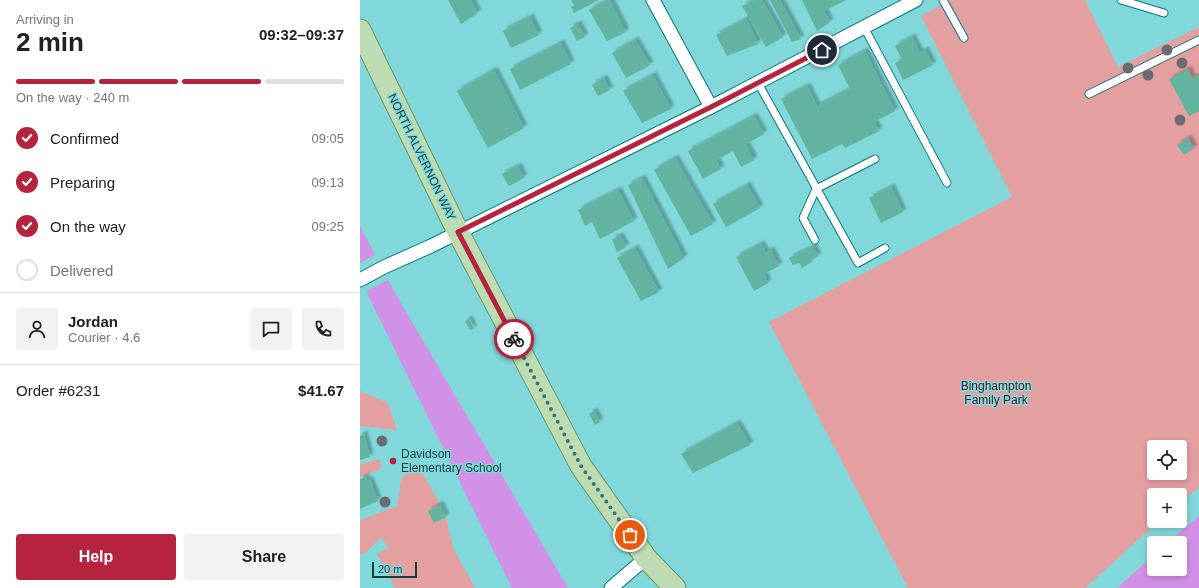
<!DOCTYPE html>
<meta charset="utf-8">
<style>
body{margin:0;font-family:Arial,sans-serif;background:#f2f2f2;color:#202124;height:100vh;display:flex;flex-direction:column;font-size:15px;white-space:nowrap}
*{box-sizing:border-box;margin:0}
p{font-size:13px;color:#757577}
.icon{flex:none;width:22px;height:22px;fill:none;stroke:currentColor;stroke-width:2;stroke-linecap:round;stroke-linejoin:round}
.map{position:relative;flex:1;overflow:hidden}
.side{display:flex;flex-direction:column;background:#fff;width:360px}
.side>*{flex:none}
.controls{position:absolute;left:787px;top:440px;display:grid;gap:8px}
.controls a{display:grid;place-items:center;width:40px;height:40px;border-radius:4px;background:#fff;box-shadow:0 2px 6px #0003;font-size:20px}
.scale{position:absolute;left:12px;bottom:10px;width:45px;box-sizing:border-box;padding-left:4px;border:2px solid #193e3f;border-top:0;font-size:11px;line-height:14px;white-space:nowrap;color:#193e3f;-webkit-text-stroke:3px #81d8da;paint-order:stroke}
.pin{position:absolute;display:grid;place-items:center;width:34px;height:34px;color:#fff;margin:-17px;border:2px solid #fff;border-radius:50%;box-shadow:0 1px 4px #0007}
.courier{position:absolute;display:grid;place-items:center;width:40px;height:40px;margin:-20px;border:3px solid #b5233e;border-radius:50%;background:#fff;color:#222;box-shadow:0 1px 5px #0007}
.head em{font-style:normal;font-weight:600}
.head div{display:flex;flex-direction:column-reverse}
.head{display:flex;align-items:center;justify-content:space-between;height:68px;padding:0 16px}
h1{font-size:26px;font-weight:600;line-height:30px}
.bar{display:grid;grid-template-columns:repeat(4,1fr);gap:6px 4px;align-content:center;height:48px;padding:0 16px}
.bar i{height:5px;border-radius:3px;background:#e0e0e0}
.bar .active{background:#b5233e}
.bar p{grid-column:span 4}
.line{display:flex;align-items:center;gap:10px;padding:0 16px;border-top:1px solid #e0e0e0}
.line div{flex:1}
.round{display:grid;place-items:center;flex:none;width:42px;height:42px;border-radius:4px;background:#f2f2f2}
ol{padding:0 16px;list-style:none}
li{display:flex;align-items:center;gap:12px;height:44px}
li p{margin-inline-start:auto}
li .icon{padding:4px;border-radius:50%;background:#b5233e;color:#fff;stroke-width:4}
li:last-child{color:#757577}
li i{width:22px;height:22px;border:2px solid #e0e0e0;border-radius:50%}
.cta{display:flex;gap:8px;margin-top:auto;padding:8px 16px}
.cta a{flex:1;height:46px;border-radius:4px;background:#b5233e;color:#fff;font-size:16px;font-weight:600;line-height:46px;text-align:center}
.cta a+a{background:#f2f2f2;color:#202124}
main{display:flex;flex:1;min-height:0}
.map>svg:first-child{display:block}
.green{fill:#e49fa1;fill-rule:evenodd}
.water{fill:#d091e6}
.pier{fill:#81d8da}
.building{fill:#62b3a0;filter:url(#shadow)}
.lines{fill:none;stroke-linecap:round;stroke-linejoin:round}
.service-casing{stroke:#087476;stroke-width:9}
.minor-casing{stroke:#087476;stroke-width:15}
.primary-casing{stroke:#689669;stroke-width:23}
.service{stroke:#fff;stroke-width:7}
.minor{stroke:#fff;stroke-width:13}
.primary{stroke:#bedcb2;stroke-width:21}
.tree{fill:#6a6c72}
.done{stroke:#3d7475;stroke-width:4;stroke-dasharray:0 7.2}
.route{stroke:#b5233e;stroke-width:5}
.poi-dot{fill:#b5233e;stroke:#81d8da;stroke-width:1.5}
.labels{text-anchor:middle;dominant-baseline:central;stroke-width:3;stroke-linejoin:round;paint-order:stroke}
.street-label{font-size:12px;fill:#193e3f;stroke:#81d8da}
.park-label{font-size:12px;fill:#58131d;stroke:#81d8da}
.poi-label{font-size:12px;fill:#193e3f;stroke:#81d8da;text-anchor:start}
</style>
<main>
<section class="side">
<div class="head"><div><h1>2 min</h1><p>Arriving in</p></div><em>09:32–09:37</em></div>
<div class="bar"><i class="active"></i><i class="active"></i><i class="active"></i><i></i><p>On the way · 240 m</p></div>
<ol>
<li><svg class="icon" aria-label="check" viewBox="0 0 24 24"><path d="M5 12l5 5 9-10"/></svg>Confirmed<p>09:05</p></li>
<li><svg class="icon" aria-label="check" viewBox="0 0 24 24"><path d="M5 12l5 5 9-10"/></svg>Preparing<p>09:13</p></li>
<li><svg class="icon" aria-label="check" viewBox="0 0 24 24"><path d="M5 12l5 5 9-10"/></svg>On the way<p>09:25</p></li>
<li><i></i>Delivered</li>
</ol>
<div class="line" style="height:72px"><a class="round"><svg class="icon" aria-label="person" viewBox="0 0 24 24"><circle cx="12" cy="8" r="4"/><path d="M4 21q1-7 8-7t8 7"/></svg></a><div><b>Jordan</b><p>Courier · 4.6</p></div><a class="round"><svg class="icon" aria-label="chat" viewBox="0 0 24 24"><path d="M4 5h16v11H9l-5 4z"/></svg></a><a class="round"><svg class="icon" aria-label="phone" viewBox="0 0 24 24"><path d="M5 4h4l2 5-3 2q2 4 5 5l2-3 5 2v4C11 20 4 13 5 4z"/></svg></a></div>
<div class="line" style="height:52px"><div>Order #6231</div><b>$41.67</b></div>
<div class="cta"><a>Help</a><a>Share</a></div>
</section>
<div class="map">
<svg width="839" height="588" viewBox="0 0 839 588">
<defs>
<filter id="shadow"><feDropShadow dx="3.5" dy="-3.5" stdDeviation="1" flood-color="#0004"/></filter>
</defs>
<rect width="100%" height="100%" fill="#81d8da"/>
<g class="green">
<path d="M591,0H725L758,67L839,27V487L820,503V495H794V521H799L725,588H548L409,322L652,197L561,16ZM794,447H820V473H794Z"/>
<polygon points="0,391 28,403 37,430 0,426"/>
<polygon points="20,459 21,469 0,477 0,464"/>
<polygon points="57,463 80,504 68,511 74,523 86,517 93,548 115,588 35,588 17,554 28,548 21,537 7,552 0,555 0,520 37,506 41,479"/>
</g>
<g class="water">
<polygon points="0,226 35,293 208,588 152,588 0,279"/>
<polygon points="839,516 839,588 757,588 794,555 794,569 820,569 820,543 807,543"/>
</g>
<polygon class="pier" points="17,254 29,279 5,292 0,283 0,263"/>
<g class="building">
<polygon points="88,0 111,0 118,13 101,24"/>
<polygon points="211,0 239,0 214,13 211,7 214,5"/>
<polygon points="249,0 250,0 266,32 247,41 229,10"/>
<polygon points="396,0 402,0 423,37 406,47 382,6"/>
<polygon points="410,0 420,0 441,39 432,42"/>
<polygon points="442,0 486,0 464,11 470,22 457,31"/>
<polygon points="170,17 179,35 151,48 143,31"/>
<polygon points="386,19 398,44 367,56 356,35"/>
<polygon points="218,24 225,37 217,41 210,28"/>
<polygon points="552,37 560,53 565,50 573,65 543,80 535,63 542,59 535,46"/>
<polygon points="275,40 290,65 266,78 252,53"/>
<polygon points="201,43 211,64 160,90 150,69"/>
<polygon points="505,51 535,111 514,122 519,131 485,148 482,144 452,159 421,99 447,86 457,106 490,89 478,65"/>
<polygon points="828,69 832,78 839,75 839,111 829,116 809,79"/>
<polygon points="134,70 164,128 128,148 97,91"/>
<polygon points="293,75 311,109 282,123 263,91"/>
<polygon points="244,78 250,90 238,96 232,85"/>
<polygon points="394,116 404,134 386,144 394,160 381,167 373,151 356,160 361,169 343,179 328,151"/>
<polygon points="828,138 834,148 824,155 817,145"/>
<polygon points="315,158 353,224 331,236 294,170"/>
<polygon points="158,166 164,178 149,186 142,174"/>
<polygon points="282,178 324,258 308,269 268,185"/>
<polygon points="387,185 400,208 366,227 353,204"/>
<polygon points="531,187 543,212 521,223 509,198"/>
<polygon points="258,190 274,221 240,239 232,222 225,226 218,210"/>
<polygon points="260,236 266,247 257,252 252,239"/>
<polygon points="401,244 406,253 411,250 419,266 404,274 408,283 394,291 376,257"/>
<polygon points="453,247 458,256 450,261 450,263 442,268 439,263 433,265 429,258"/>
<polygon points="275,248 299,292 281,301 257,258"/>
<polygon points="109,319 114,329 110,330 105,321"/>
<polygon points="234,411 240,422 235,425 229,414"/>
<polygon points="377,423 390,445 333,473 321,454"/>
<polygon points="4,434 10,457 0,460 0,436"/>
<polygon points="6,477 7,481 10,480 18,501 0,509 0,479"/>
<polygon points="80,504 86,517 74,523 68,511"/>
</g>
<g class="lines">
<defs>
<g id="service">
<polyline points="583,0 604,38"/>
<polyline points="761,0 804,13"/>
<polyline points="504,27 587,183"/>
<polyline points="398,83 498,263 525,248"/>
<polyline points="729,94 839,40"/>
<polyline points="455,240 443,218 456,189 515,159"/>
</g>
<g id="minor">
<polyline points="293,0 351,107"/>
<polyline points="0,280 24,267 71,246 351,107 556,0"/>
<polyline points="251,588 286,558"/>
</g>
<polyline id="primary" points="0,30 98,232 221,466 286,558 315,588"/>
</defs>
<use href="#service" class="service-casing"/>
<use href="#minor" class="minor-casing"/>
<use href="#primary" class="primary-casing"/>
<use href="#service" class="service"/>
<use href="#minor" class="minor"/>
<use href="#primary" class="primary"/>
</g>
<g class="tree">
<circle cx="807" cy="50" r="5.5"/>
<circle cx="822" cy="63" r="5.5"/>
<circle cx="768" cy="68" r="5.5"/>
<circle cx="788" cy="75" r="5.5"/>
<circle cx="820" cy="120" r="5.5"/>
<circle cx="22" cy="441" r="5.5"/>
<circle cx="25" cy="502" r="5.5"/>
</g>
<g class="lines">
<polyline class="done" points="154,339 221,466 270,535"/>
<polyline class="route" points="154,339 98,232 351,107 462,50"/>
</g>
<circle class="poi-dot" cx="33" cy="461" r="4"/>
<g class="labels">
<g class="street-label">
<text transform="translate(62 157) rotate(64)">NORTH ALVERNON WAY</text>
</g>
<g class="park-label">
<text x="636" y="386">Binghampton<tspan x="636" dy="14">Family Park</tspan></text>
</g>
<g class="poi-label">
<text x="41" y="454">Davidson<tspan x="41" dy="14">Elementary School</tspan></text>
</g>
</g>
</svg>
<div class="controls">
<a><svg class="icon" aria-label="locate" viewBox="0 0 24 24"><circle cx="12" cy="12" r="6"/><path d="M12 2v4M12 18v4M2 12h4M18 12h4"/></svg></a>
<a>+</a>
<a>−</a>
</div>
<div class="scale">20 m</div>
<div class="pin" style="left:270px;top:535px;background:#ea580c"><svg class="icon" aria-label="bag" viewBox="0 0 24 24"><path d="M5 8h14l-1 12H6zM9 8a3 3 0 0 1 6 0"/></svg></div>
<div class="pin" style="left:462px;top:50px;background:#1f2937"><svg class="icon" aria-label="home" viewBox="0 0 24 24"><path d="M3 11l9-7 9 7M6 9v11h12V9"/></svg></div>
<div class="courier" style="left:154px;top:339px"><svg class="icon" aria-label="bike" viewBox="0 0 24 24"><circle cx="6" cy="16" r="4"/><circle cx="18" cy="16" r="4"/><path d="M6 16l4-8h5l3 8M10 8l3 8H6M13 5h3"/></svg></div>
</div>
</main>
